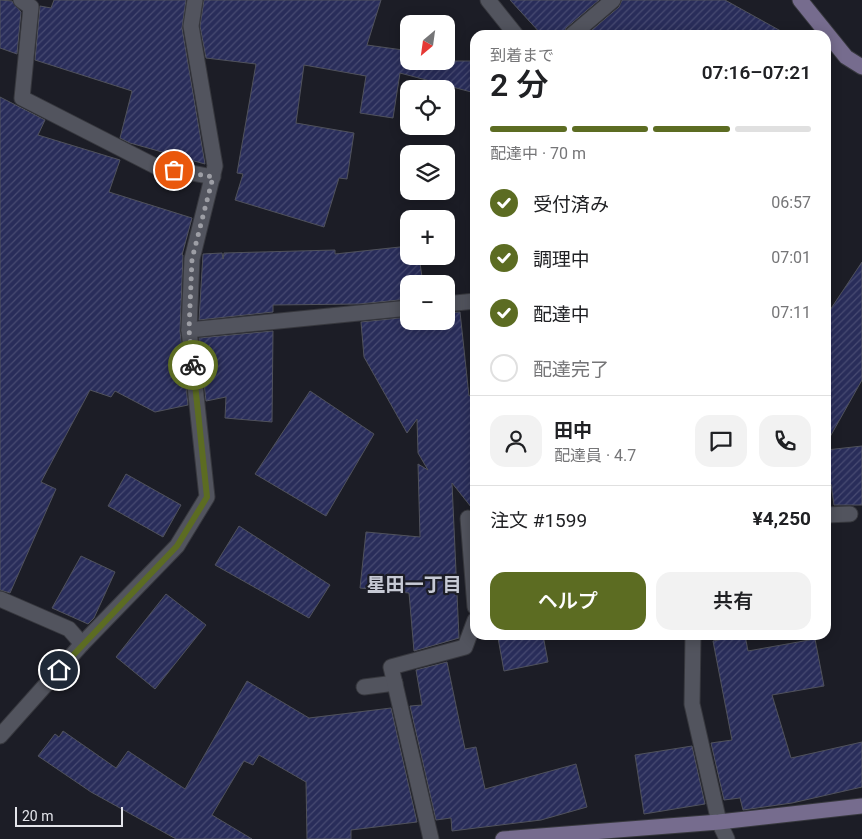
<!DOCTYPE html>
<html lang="ja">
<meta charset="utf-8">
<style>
body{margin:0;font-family:Roboto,"Noto Sans JP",sans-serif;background:#f2f2f2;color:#202124;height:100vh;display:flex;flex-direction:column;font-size:19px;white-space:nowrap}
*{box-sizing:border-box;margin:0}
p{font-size:16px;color:#757577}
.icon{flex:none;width:28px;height:28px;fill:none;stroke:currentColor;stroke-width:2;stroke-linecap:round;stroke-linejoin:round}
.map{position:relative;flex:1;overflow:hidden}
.drawer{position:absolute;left:470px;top:30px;width:361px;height:610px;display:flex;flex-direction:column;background:#fff;border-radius:15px;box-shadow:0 2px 12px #0003}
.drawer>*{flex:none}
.needle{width:32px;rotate:209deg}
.buttons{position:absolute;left:400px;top:15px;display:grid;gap:10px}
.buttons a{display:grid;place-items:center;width:55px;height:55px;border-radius:10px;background:#fff;box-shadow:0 2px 12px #0003;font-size:25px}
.scale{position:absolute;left:15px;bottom:12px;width:108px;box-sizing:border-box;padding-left:5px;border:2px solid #e3e4ea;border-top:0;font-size:14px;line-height:18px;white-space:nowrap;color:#e3e4ea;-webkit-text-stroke:4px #1c1d26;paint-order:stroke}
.pin{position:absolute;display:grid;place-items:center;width:42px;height:42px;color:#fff;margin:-21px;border:2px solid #fff;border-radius:50%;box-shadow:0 1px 5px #0007}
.courier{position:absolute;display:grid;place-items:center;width:50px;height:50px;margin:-25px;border:4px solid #5c6c22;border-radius:50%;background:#fff;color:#222;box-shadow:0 1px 6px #0007}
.headline em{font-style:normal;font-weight:600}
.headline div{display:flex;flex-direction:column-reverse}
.headline{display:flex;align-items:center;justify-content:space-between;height:85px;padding:0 20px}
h1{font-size:32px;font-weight:600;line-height:38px}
.bar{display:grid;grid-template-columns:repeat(4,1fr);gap:8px 5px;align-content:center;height:60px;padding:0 20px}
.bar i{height:6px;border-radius:4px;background:#e0e0e0}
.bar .active{background:#5c6c22}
.bar p{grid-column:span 4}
.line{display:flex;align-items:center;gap:12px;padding:0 20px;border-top:1px solid #e0e0e0}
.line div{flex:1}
.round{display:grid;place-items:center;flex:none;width:52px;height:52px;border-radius:15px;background:#f2f2f2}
ol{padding:0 20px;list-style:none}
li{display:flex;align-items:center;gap:15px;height:55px}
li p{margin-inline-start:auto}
li .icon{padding:5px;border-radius:50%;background:#5c6c22;color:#fff;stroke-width:4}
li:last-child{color:#757577}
li i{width:28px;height:28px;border:2px solid #e0e0e0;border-radius:50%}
.primary-button{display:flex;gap:10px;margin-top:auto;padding:10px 20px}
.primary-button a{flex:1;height:58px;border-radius:15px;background:#5c6c22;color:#fff;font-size:20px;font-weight:600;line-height:58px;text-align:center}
.primary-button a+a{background:#f2f2f2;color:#202124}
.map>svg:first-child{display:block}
.building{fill:url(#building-hatch);stroke:#50525c}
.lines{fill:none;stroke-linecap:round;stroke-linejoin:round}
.lane-casing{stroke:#37383e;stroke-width:17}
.street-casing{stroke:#37383e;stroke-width:17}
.secondary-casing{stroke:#37383e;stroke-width:17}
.lane{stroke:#52545e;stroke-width:15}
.street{stroke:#52545e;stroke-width:15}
.secondary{stroke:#766c8e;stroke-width:15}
.done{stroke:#9d9ea5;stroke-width:5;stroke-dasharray:0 9}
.route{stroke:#5c6c22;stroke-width:6}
.labels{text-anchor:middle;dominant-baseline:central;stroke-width:4.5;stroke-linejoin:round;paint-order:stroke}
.neighbourhood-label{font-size:19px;font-weight:bold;fill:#c7cad5;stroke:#1c1d26}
</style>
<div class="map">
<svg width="862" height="839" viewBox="0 0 862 839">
<defs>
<pattern id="building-hatch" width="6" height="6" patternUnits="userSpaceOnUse" patternTransform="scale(1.25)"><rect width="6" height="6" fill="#292d5a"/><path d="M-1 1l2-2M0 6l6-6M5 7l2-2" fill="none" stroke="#484b72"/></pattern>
</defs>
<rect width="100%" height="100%" fill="#1c1d26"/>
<g class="building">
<polygon points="0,0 12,1 21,12 17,54 0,48"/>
<polygon points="54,0 186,0 182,28 205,164 130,143 120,138 132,91 35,60 40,6 51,8"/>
<polygon points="204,0 381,0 367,45 403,50 402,61 475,61 475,93 400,73 393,118 360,113 366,76 304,65 296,123 354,133 347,179 339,178 324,227 235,200 243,174 237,173 256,64 206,58 200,26"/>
<polygon points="510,0 599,0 566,28 563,35 542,35"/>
<polygon points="622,0 725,0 788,35 586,35 619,7"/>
<polygon points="0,97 45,120 38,135 120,160 109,192 192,218 182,255 183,255 180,331 188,405 155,412 115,391 111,397 90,390 41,482 56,489 10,593 0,590"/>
<polygon points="409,246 409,256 419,256 423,284 409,284 409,299 359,304 273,305 273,312 199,320 203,254 222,253 223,259 224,253 335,250 335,254"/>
<polygon points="862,262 862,380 826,444 826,316"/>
<polygon points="460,312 469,396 475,394 475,512 452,483 459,638 414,651 409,593 360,588 366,532 420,537 418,464 428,470 418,453 417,419 407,433 364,357 361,322 409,317 409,321 446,321 446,313"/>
<polygon points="273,331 272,422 225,418 226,397 206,401 199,338"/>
<polygon points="310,391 374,434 326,516 255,474"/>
<polygon points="862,446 862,505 834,505 831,484 828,485 826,450"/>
<polygon points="126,474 181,505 163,537 108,506"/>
<polygon points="239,526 330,585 309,618 215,565"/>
<polygon points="81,556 115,572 94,618 88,624 52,608"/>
<polygon points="166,594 206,625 155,689 116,657"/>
<polygon points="513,635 543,635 548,662 504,671 498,638"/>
<polygon points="745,635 748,651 815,639 824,686 772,695 791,758 862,742 862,787 792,803 743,810 740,798 724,800 711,743 732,740 713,641"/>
<polygon points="447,662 465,749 476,747 485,789 576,764 587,807 541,820 452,831 451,818 436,820 410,706 422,705 416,670"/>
<polygon points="247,681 309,718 391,708 417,822 351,830 351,839 307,839 306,782 259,755 253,765 244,761 212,815 252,839 176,839 91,792 38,756 55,734 59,737 63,731 116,768 128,751 185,789"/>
<polygon points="692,746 705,804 644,814 635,755"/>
</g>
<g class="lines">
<defs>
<g id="lane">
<polyline points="21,0 31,7 22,98 155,166 213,177"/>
<polyline points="488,0 516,35"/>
<polyline points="572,35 613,0"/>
<polyline points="826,515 850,514"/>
<polyline points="468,518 475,607"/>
<polyline points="364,687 395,683"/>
<polyline points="0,736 82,644 177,546 207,497 189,330 192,259 215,166 191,26 195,0"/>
<polyline points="431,839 391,667 465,647 475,620"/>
</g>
<g id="street">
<polyline points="446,304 475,301"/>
<polyline points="189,330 409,308"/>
<polyline points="0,599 69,629 82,644"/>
<polyline points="693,635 692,704 719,822 727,839"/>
</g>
<g id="secondary">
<polyline points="800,0 846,57 862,67"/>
<polyline points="503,839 719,822 862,806"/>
</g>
</defs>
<use href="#lane" class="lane-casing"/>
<use href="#street" class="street-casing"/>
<use href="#secondary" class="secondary-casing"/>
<use href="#lane" class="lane"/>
<use href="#street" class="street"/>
<use href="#secondary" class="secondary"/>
</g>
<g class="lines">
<polyline class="done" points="174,170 213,177 192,259 189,330 193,365"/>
<polyline class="route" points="59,670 177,546 207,497 193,365"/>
</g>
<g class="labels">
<g class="neighbourhood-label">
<text x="414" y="584">星田一丁目</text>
</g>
</g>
</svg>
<div class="buttons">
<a><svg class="needle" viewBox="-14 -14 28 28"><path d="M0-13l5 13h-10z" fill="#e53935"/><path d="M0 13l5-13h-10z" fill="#757577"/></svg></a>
<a><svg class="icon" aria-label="locate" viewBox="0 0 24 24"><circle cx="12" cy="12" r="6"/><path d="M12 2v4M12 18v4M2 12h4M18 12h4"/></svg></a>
<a><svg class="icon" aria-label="layers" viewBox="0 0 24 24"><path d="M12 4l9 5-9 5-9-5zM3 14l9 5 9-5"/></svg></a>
<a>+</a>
<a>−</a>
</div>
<div class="scale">20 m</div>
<div class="pin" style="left:174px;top:170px;background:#ea580c"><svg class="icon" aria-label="bag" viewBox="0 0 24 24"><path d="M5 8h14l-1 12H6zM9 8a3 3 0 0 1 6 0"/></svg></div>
<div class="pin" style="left:59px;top:670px;background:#1f2937"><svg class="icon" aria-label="home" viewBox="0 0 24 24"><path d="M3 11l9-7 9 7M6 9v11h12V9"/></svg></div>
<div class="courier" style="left:193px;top:365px"><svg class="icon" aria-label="bike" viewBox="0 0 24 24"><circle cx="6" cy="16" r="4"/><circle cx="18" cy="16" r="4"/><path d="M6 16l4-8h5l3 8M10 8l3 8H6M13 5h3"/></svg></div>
<section class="drawer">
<div class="headline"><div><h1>2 分</h1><p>到着まで</p></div><em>07:16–07:21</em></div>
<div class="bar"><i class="active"></i><i class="active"></i><i class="active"></i><i></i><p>配達中 · 70 m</p></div>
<ol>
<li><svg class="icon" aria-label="check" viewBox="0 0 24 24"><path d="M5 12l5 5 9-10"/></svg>受付済み<p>06:57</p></li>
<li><svg class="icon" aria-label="check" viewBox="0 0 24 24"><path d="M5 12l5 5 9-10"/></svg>調理中<p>07:01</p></li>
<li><svg class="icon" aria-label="check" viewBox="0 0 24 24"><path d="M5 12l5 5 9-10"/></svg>配達中<p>07:11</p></li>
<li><i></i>配達完了</li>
</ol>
<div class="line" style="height:90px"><a class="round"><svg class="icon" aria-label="person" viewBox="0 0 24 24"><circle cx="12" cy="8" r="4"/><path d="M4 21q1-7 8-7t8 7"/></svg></a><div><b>田中</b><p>配達員 · 4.7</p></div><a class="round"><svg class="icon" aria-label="chat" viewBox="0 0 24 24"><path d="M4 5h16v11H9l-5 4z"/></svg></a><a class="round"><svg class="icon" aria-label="phone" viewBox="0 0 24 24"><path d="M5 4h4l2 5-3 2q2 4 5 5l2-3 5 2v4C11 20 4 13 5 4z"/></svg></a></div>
<div class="line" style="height:65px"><div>注文 #1599</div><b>¥4,250</b></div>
<div class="primary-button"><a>ヘルプ</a><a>共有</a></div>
</section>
</div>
